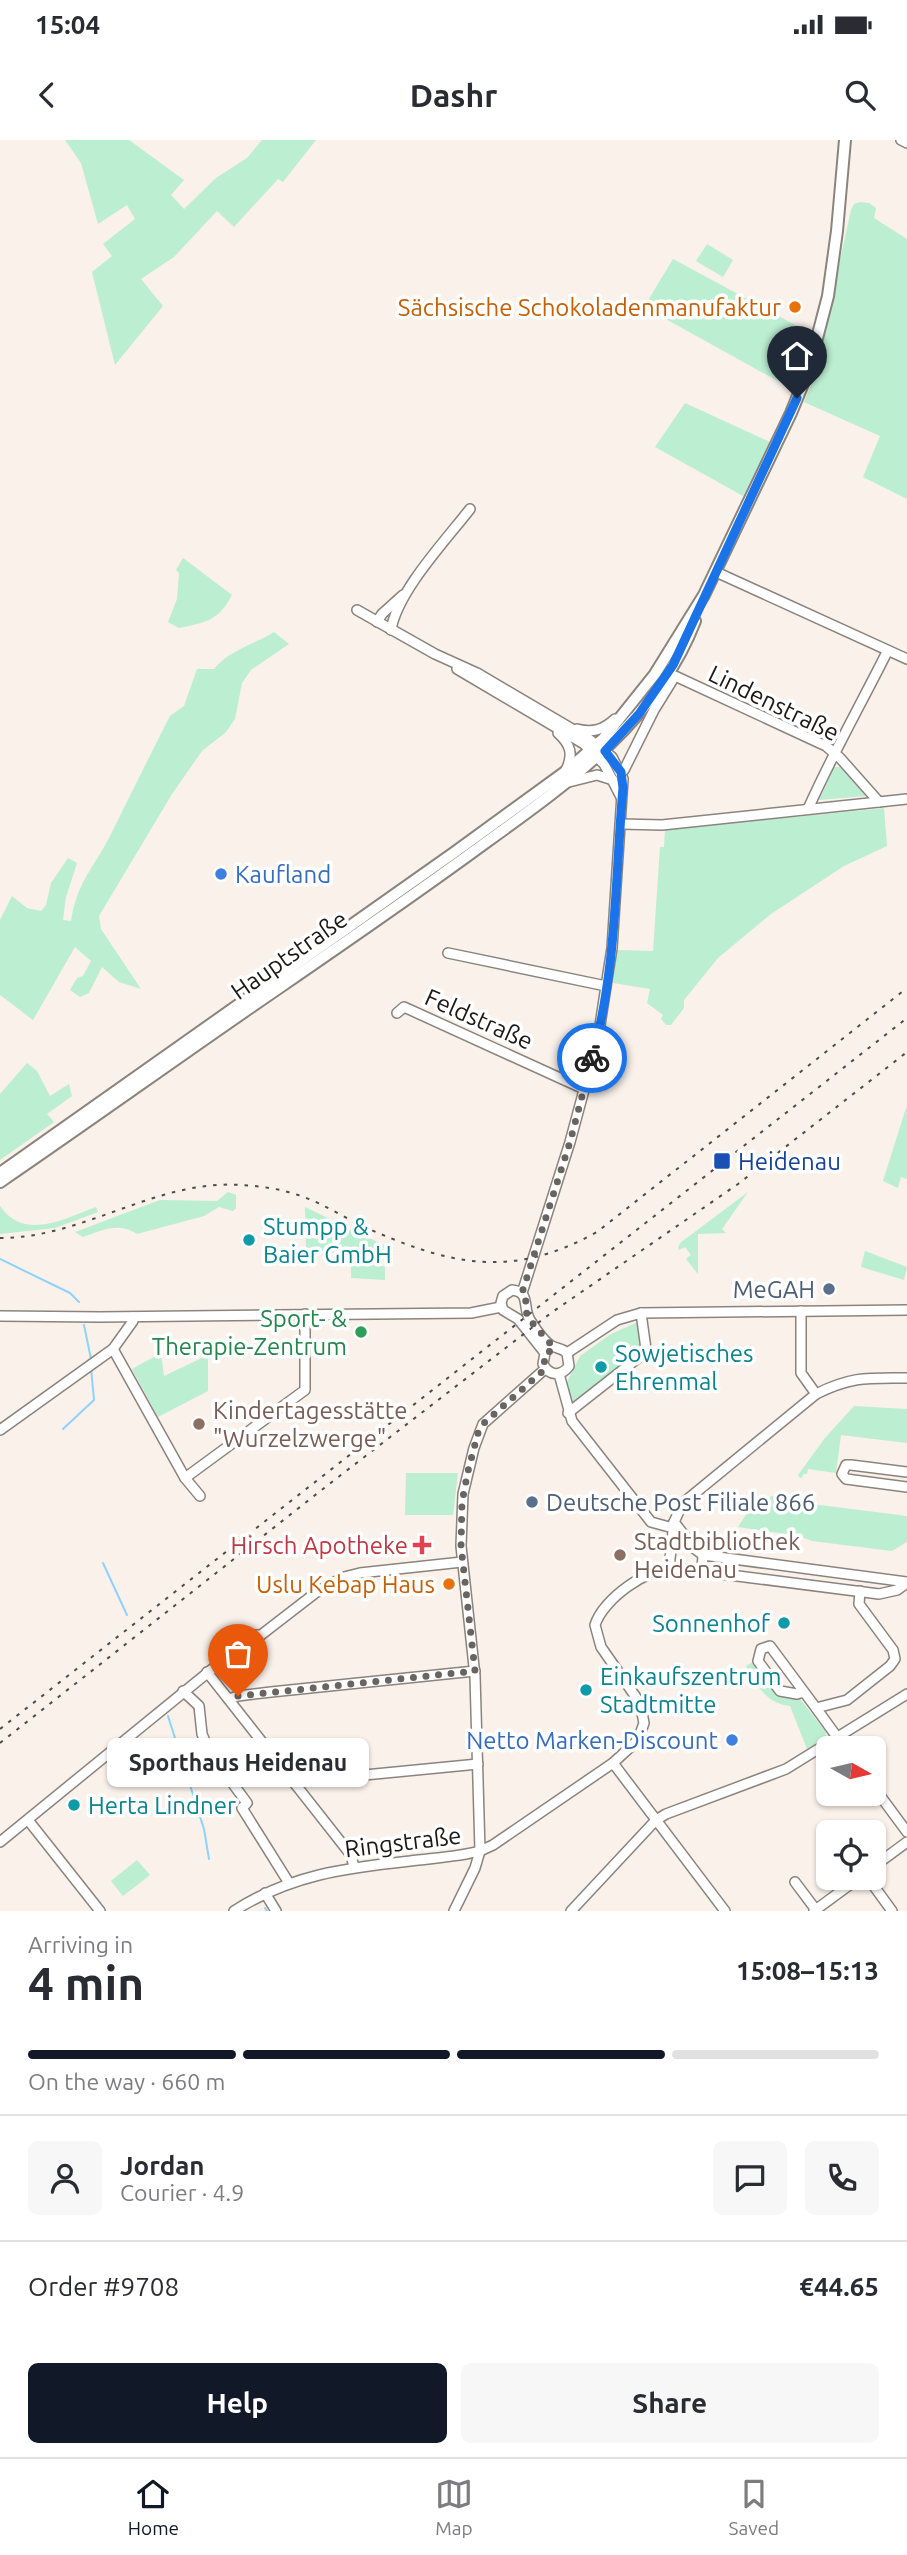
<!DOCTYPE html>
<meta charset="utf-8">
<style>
body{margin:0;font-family:Ubuntu,sans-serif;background:#f7f7f7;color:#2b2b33;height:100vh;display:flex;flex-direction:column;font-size:26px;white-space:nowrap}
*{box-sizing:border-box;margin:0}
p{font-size:23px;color:#7c7c81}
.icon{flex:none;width:38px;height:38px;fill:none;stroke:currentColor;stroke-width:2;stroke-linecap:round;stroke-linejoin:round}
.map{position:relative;height:1771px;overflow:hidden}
.details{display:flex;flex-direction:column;background:#fff;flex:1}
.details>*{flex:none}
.needle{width:46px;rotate:98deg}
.buttons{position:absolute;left:816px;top:1596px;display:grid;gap:14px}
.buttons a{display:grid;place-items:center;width:70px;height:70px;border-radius:10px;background:#fff;box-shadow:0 2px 5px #0004;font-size:35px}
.pin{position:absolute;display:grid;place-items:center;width:60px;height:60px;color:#fff;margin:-72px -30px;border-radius:50% 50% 50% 0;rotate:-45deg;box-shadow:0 0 7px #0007}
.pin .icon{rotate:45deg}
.courier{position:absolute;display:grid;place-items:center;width:70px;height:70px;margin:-35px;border:5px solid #1a73e8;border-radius:50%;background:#fff;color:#222;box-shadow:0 2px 9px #0007}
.bubble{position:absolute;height:49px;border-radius:10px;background:#fff;box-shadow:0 2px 5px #0004;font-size:23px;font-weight:600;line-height:49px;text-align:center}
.overview em{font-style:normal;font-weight:600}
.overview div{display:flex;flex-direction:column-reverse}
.overview{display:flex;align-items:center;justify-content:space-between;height:119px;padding:0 28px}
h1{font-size:46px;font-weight:600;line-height:52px}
.bar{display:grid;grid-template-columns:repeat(4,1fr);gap:10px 7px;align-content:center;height:84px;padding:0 28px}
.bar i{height:9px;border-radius:5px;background:#e1e1e2}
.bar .current{background:#111827}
.bar p{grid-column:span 4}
.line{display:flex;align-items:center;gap:18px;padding:0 28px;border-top:2px solid #e1e1e2}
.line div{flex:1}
.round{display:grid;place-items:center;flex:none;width:74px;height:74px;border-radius:10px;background:#f7f7f7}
.primary-button{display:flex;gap:14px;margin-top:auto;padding:14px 28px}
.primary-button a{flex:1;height:80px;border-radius:10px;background:#111827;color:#fff;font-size:28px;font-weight:600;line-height:80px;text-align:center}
.primary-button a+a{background:#f7f7f7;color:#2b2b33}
.status{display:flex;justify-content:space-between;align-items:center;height:49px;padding:0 35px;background:#fff;direction:ltr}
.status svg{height:19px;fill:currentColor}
header{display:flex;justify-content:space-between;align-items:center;height:91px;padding:0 28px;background:#fff;font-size:32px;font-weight:600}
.tab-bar{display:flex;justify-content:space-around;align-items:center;height:98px;border-top:2px solid #e1e1e2;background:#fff;font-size:19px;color:#7c7c81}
.tab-bar a{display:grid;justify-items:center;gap:4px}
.tab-bar .current{color:#111827}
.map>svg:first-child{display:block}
.green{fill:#bceed1}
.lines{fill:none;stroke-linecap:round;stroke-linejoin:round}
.stream{stroke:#90d1ff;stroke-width:2}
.minor-casing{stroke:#8b847d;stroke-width:12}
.major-casing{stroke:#8b847d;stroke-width:14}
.minor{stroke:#fff;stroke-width:9}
.major{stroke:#fff;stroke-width:10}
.rail{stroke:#4f4b48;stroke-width:2;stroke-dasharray:3.5 7;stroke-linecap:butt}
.done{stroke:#696460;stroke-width:7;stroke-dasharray:0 12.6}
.route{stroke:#1a73e8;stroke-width:9}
.food-dot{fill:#e8710a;stroke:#fff;stroke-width:2.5}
.shop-dot{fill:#3f7fe0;stroke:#fff;stroke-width:2.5}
.transit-dot{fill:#1a4fb4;stroke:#fff;stroke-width:2.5}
.culture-dot{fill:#0f9aa8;stroke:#fff;stroke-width:2.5}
.service-dot{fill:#5c6f8a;stroke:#fff;stroke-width:2.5}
.leisure-dot{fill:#2e9e5b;stroke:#fff;stroke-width:2.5}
.education-dot{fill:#8d6e63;stroke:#fff;stroke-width:2.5}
.health-dot{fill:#e0444e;stroke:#fff;stroke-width:2.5}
.labels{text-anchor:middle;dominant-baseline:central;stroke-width:7;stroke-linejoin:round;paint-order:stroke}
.food-label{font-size:24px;fill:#c56008;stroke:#fff;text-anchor:end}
.street-label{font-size:24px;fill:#1b1816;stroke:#fff}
.shop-label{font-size:24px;fill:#366cbe;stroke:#fff;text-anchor:start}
.transit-label{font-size:24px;fill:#164399;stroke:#fff;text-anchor:start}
.culture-label{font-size:24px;fill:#0d838f;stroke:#fff;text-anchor:start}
.service-label{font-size:24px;fill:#4e5e75;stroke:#fff;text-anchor:end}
.leisure-label{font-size:24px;fill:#27864d;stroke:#fff;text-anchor:end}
.education-label{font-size:24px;fill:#785e54;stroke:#fff;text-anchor:start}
.health-label{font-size:24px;fill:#be3a42;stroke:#fff;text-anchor:end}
</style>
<div class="status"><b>15:04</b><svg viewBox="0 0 49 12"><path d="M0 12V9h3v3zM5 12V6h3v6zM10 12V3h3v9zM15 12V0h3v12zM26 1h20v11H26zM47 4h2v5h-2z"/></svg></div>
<header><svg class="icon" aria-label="back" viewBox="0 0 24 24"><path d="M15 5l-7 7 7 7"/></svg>Dashr<svg class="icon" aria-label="search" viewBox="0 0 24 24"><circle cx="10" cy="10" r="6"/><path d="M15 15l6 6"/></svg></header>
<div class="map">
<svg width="907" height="1771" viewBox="0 0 907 1771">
<rect width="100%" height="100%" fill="#f9f1ea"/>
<g class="green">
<polygon points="65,0 129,0 184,40 171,55 184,69 216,38 247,18 262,0 316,0 283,42 278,39 234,87 217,71 174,117 141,139 163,166 115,225 92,132 112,116 103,104 135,79 127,65 98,84 81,23"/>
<polygon points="860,62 869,63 876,68 874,78 907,99 907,359 863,337 880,296 804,262 812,243 818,221 851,70 854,64"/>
<polygon points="707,104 733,120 723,137 696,121"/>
<polygon points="673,119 812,194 794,250 644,167"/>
<polygon points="685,263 770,302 743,356 655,307"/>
<path d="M183,418L232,455C218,481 207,482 179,488L168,482L177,459L179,433L176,430Z"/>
<path d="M274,492L289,504L251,530L242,543L235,579L226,592L202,611L172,654L99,776L101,789L141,849L119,842L102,827L89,853L80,857L70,850L77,838L83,836L91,821L75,807L33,880L0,855V780L12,756L27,768L41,771L46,765L51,743L68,718L77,723L66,757L63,780L71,781C77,743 92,730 109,698C129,658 149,617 170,576L184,566L197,529H214C228,511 255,504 274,492Z"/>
<polygon points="834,627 840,627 866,656 819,660"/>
<polygon points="884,668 887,706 844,726 771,774 718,818 684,860 684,868 671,885 666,885 661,879 663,875 647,863 650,849 613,843 617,810 653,811 660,707 664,707 665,690"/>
<polygon points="27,923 37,931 50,956 69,944 72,956 47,974 54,982 0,1020 0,954"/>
<polygon points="907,965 907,1039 901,1037 898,1048 883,1041"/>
<path d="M228,1052L236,1055V1068L233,1071L219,1067L204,1076L137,1094C118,1082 103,1090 83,1097L75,1092L160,1060L217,1061Z"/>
<polygon points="748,1052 722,1089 726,1093 698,1094 698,1134 686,1119 691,1115 685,1107 679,1110 678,1108 680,1103"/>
<path d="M0,1066C24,1101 64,1079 96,1067L98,1072L55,1088L0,1094Z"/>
<polygon points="305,1067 384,1105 379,1125 385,1127 385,1140 351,1138 351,1116 306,1108"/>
<polygon points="865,1111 907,1127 904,1140 861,1127"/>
<polygon points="638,1182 641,1184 643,1208 640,1214 576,1264 571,1264 567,1242 580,1216 611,1194"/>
<polygon points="161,1213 164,1236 208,1215 208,1251 158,1277 132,1229"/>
<polygon points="854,1266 907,1269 907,1303 841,1295 836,1333 808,1329 807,1334 803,1334 802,1338 799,1337 798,1335 825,1298"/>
<polygon points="406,1333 458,1333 453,1375 405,1375"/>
<polygon points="772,1356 796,1362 907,1376 907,1402 892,1411 812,1401 799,1396 738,1387 749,1370"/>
<path d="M753,1522C765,1541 775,1559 800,1559L826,1592V1597L807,1609L790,1566C766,1564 757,1545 746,1526Z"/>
<polygon points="137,1720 150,1735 123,1756 111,1741"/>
</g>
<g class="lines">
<g class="stream">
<polyline points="0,1119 70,1153 79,1162"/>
<polyline points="84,1185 91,1219"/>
<polyline points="63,1289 94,1260 91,1228"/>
<polyline points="103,1423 127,1475"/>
<polyline points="168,1576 204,1689 209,1719"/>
<polyline points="265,1768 267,1771"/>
</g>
<defs>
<g id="minor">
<polyline points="901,0 907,3"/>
<polyline points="716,432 907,519"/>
<polyline points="357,470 435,514 477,533 589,599 612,617 623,639 612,808 598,898 570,1002 522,1153"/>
<polyline points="377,482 382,474 403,455"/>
<path d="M391,490C397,452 446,400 470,369"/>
<polyline points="457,529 584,604 604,624 621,657"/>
<path d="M577,589C593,593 603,590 615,579"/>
<path d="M558,593C570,604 574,614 566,630"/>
<polyline points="621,632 624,630 654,570 675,536 826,606 840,618 879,662"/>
<polyline points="569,642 597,635 613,640"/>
<path d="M808,669C832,615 861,564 887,512"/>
<polyline points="621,684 662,685 907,659"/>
<polyline points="448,813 606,846"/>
<polyline points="397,873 404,867 584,949"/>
<path d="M512,1150C531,1152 522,1167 530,1180C535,1188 544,1202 552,1206C558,1209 562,1208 567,1213L569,1226C561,1237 549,1236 543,1224L545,1213L518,1179L503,1170L501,1163L503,1156Z"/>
<polyline points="801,1171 801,1233 816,1254"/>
<polyline points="0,1176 100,1177 471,1173 501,1167"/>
<polyline points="113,1209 185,1338 200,1356"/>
<polyline points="567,1213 617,1180 641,1173 907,1170"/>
<polyline points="559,1234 572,1281 651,1382 673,1388"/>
<polyline points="568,1273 643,1214 646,1209 641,1173"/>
<polyline points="0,1290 113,1209 133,1181 133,1177"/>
<polyline points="907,1332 851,1325 846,1325 842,1334 846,1339 907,1347"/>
<polyline points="185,1338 305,1250 305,1174"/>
<polyline points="674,1382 695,1409 703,1415 702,1431"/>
<polyline points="703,1415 907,1442"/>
<path d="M669,1428L674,1382L683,1363L816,1254C852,1236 868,1238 907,1238"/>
<polyline points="207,1532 351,1715 354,1727"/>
<polyline points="183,1551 199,1566 202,1594 209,1611 247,1663 242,1668 289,1743"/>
<polyline points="804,1552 797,1554 780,1551 758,1521 761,1509 770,1506 816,1568"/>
<polyline points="229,1559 238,1556 271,1552 475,1531"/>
<polyline points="845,1608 816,1568 847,1560 890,1526 895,1519 893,1510 859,1464 860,1451"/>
<polyline points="613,1623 725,1771"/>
<polyline points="296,1645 303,1641 478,1624"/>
<polyline points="873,1646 907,1692"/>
<polyline points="28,1680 100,1771"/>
<polyline points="0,1702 254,1495 261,1495 318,1451 344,1437 360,1433 462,1422"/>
<polyline points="873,1727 907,1702"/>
<polyline points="868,1738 892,1771"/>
<polyline points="795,1742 816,1770"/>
<polyline points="265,1753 276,1771"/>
<path d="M234,1771C290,1735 345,1728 410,1721C433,1718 457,1717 480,1711L493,1705L613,1623L638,1600L644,1583L640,1563L601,1507L595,1485C603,1459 648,1427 675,1428L879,1454L897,1450L907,1443"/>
<polyline points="454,1771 475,1728 480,1711 475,1536 461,1406 463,1354 474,1308 483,1284 545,1229"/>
<polyline points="571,1771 656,1680 666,1674 786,1629 907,1554"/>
<polyline points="814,1771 859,1738"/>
</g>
<g id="major">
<polyline points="0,1033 455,712 565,632 603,599 655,534 704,455 791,273 809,229 828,156 837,91 845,0"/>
<path d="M0,1042C95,977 188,910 283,845C347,801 411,757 474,711C561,648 655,585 695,481"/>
</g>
</defs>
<use href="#minor" class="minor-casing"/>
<use href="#major" class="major-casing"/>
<use href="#minor" class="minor"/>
<use href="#major" class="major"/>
<g class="rail">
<path d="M0,1098C85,1098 156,1039 241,1045C260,1046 281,1049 298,1055C320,1062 340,1075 360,1085C447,1124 509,1141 597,1092L907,848"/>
<polyline points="0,1589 907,878"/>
<polyline points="0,1603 328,1345 551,1173 738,1044 907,912"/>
</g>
</g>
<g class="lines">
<polyline class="done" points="238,1556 475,1531 461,1406 462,1362 468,1331 478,1293 483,1284 545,1229 544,1216 554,1208 529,1179 525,1169 526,1158 522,1153 570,1002 592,918"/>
<path class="route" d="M592,918C617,830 615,738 623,648L621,632L605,611L639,574L673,525L797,258"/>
</g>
<g class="food-dot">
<circle cx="795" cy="167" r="7"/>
<circle cx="449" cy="1444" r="7"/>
</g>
<g class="shop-dot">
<circle cx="221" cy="734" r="7"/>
<circle cx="732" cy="1600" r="7"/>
</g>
<rect class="transit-dot" x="713" y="1012" width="18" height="18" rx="3.5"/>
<g class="culture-dot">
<circle cx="249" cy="1100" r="7"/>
<circle cx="601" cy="1227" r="7"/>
<circle cx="784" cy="1483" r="7"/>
<circle cx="586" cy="1550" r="7"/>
<circle cx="74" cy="1665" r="7"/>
</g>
<g class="service-dot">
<circle cx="829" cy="1149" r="7"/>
<circle cx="532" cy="1362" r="7"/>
</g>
<circle class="leisure-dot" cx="361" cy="1192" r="7"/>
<g class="education-dot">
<circle cx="199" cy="1284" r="7"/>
<circle cx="620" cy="1415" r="7"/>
</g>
<path class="health-dot" d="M418.5 1394.5h7v7h7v7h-7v7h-7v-7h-7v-7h7z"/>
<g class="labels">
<g class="food-label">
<text x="781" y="167">Sächsische Schokoladenmanufaktur</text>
<text x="435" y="1444">Uslu Kebap Haus</text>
</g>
<g class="street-label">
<text transform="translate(774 563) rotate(26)">Lindenstraße</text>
<text transform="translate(289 815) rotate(-35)">Hauptstraße</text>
<text transform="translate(479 879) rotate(24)">Feldstraße</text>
<text transform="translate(403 1702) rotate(-7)">Ringstraße</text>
</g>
<g class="shop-label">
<text x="235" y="734">Kaufland</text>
<text x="718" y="1600" text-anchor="end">Netto Marken-Discount</text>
</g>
<g class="transit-label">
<text x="738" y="1021">Heidenau</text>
</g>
<g class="culture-label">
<text x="263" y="1086">Stumpp &amp;<tspan x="263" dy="28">Baier GmbH</tspan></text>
<text x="615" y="1213">Sowjetisches<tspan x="615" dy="28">Ehrenmal</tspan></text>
<text x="770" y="1483" text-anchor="end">Sonnenhof</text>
<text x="600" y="1536">Einkaufszentrum<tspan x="600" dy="28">Stadtmitte</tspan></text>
<text x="88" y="1665">Herta Lindner</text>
</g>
<g class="service-label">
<text x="815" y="1149">MeGAH</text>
<text x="546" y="1362" text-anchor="start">Deutsche Post Filiale 866</text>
</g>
<g class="leisure-label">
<text x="347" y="1178">Sport- &amp;<tspan x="347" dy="28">Therapie-Zentrum</tspan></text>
</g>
<g class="education-label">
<text x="213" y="1270">Kindertagesstätte<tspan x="213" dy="28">"Wurzelzwerge"</tspan></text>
<text x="634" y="1401">Stadtbibliothek<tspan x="634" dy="28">Heidenau</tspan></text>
</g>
<g class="health-label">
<text x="408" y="1405">Hirsch Apotheke</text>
</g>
</g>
</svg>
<div class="buttons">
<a><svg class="needle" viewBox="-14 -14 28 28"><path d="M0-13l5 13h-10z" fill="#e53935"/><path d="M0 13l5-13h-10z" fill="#7c7c81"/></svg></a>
<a><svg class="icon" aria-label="locate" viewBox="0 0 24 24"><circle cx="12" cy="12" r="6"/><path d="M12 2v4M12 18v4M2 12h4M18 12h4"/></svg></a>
</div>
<div class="pin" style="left:238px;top:1556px;background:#ea580c"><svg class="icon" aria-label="bag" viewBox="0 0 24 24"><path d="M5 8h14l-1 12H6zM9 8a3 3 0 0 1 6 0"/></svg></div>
<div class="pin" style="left:797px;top:258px;background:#1f2937"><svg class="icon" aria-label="home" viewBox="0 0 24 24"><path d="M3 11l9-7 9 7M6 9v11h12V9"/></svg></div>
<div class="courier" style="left:592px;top:918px"><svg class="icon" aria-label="bike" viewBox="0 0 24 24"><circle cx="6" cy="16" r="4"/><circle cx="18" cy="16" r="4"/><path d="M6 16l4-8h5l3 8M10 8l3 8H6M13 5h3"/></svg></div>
<div class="bubble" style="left:107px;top:1598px;width:262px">Sporthaus Heidenau</div>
</div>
<section class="details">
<div class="overview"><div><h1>4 min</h1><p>Arriving in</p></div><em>15:08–15:13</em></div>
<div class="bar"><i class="current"></i><i class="current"></i><i class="current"></i><i></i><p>On the way · 660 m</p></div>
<div class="line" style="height:126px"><a class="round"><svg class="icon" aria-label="person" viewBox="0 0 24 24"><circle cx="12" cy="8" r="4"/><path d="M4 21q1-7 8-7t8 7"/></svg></a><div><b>Jordan</b><p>Courier · 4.9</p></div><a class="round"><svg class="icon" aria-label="chat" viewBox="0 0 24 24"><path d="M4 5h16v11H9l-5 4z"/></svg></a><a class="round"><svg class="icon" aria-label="phone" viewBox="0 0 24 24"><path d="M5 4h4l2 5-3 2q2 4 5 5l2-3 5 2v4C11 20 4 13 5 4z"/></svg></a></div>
<div class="line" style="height:91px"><div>Order #9708</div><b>€44.65</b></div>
<div class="primary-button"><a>Help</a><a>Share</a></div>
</section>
<nav class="tab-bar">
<a class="current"><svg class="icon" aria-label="home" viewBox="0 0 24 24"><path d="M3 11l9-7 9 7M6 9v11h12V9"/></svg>Home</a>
<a><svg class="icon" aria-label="map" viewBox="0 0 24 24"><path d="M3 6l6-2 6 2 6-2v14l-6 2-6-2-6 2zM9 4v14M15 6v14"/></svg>Map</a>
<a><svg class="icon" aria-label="saved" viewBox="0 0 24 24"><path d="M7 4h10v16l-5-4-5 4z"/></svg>Saved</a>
</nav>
